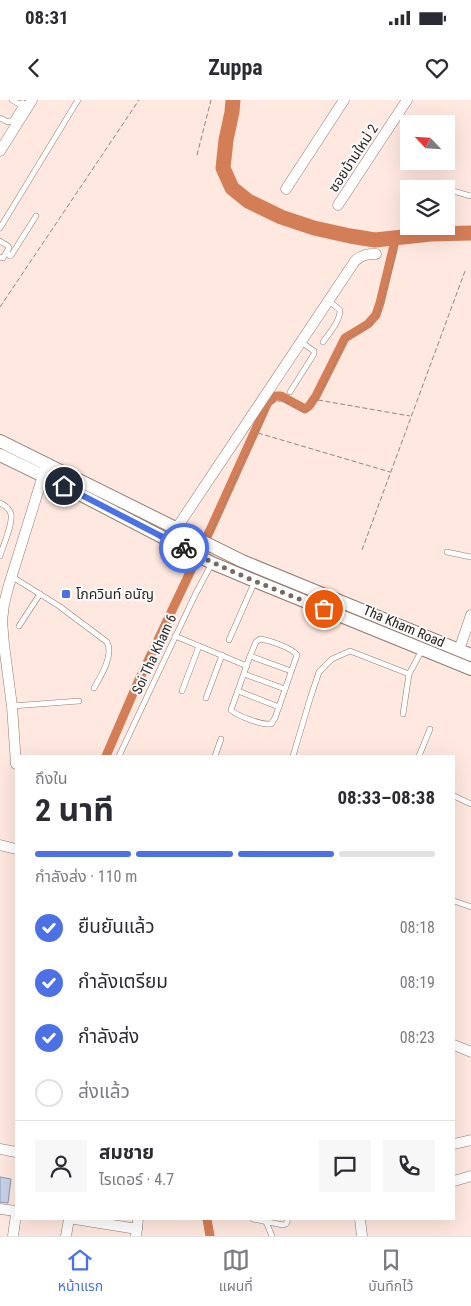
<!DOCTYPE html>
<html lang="th">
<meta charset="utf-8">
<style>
body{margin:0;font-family:"Roboto Condensed","Noto Sans Thai",sans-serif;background:#f7f7f7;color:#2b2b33;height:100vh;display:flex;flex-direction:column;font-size:19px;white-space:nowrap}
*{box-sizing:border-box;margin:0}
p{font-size:16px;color:#7c7c81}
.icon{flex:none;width:28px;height:28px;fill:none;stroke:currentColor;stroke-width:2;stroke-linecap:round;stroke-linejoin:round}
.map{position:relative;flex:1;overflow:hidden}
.details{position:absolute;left:15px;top:655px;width:440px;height:465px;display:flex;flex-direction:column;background:#fff;border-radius:0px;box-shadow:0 5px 20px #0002}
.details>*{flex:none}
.needle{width:32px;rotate:295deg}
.controls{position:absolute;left:400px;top:15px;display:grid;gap:10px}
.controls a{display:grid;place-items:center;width:55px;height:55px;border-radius:0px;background:#fff;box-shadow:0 5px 20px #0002;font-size:25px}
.pin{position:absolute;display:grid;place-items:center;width:42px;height:42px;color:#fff;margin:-21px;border:2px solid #fff;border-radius:50%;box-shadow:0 1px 5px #0007}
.courier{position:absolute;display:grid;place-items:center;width:50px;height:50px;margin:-25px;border:4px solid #4b71e4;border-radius:50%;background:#fff;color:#222;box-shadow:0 1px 6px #0007}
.headline em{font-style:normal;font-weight:700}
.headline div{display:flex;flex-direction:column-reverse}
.headline{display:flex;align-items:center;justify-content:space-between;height:85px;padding:0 20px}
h1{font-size:32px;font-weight:700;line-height:38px}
.bar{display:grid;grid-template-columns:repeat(4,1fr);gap:8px 5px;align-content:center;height:60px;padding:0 20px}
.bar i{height:6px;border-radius:4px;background:#e1e1e2}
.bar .active{background:#4b71e4}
.bar p{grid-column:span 4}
.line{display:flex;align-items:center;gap:12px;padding:0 20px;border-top:1px solid #e1e1e2}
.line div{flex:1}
.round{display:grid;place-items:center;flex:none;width:52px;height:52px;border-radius:0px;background:#f7f7f7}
ol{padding:0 20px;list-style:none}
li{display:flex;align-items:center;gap:15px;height:55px}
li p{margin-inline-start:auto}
li .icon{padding:5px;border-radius:50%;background:#4b71e4;color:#fff;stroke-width:4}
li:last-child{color:#7c7c81}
li i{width:28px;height:28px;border:2px solid #e1e1e2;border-radius:50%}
.status{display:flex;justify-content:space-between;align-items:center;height:35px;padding:0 25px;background:#fff;direction:ltr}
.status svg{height:14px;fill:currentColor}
header{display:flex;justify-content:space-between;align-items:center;height:65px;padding:0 20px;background:#fff;font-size:22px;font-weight:700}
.tabs{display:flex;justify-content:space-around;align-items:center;height:70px;border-top:1px solid #e1e1e2;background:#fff;font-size:14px;color:#7c7c81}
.tabs a{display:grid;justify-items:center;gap:2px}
.tabs .active{color:#4b71e4}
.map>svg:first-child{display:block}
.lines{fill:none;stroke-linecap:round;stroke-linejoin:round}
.canal{stroke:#d47e57;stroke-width:9}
.river{stroke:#d47e57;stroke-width:15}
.building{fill:#c7d2e9;stroke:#8d96ad}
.service-casing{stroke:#947b71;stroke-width:6}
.minor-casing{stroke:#947b71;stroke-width:11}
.tertiary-casing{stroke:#947b71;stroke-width:14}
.path{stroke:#94847d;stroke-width:1;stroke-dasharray:5 2.5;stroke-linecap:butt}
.service{stroke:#fff;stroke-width:5}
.minor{stroke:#fff;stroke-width:10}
.tertiary{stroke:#fff;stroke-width:12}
.done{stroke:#786964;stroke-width:5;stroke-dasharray:0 9}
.route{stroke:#4b71e4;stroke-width:6}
.poi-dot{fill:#4b71e4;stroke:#fbfbfb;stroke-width:2}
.labels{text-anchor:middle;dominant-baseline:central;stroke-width:4;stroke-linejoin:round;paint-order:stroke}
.street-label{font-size:14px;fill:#2f2521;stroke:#fbfbfb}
.poi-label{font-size:14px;fill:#2f2521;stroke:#fbfbfb;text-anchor:start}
</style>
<div class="status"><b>08:31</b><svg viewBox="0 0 49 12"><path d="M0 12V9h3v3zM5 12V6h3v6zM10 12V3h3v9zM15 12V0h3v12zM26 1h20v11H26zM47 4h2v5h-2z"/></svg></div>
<header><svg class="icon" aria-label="back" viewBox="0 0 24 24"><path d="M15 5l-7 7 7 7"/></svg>Zuppa<svg class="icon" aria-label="heart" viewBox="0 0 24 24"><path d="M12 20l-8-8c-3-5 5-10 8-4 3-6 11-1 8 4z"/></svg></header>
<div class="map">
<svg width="471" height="1136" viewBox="0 0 471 1136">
<rect width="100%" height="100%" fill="#ffe8df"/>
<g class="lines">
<g class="canal">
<polyline points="106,656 138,582 212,426 268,302 276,296 281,296 305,309 309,306 316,296 345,238 368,224 376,215 380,203 396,137"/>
<polyline points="207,1119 210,1136"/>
</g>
<polyline class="river" points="233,0 232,12 226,40 223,68 232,88 248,101 281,117 314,128 350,136 375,140 431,134 471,133"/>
</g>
<polygon class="building" points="0,1077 11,1079 8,1103 0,1102"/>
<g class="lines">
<defs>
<g id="service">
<polyline points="12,0 19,4 23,3"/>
<polyline points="0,18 8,22 12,21 23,3"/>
<polyline points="446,89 471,96"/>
<polyline points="0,128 78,0"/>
<polyline points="0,141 8,146 9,148 3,158 0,157"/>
<polyline points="7,153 10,156 12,154 36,116"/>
<path d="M323,242C329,233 340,222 340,210L329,201"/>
<polyline points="290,292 314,254 314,251 301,242"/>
<path d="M0,403C5,405 9,408 11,414C13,425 3,445 0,456"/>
<polyline points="447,452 471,457"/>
<path d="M11,476L59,506L107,542C114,555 101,576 94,588"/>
<polyline points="19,526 40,494"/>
<polyline points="175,536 247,566"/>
<polyline points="229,540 255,481"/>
<path d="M250,556L256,542L260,539C269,540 292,548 297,555L275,618L271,624C262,625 237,616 231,610L250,556L291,571"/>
<polyline points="244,574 285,589"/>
<polyline points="182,591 199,546"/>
<polyline points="238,591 279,607"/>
<polyline points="206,598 222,555"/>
<polyline points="12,606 79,601"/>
<polyline points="403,614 409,574 422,550"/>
<polyline points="119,656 195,495 212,463"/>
<polyline points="215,656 221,639"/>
<polyline points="293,656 310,599 319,572 332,559 350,551 409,574"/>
<polyline points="419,656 430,629"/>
<polyline points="454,696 471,704"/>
<polyline points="454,801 471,807"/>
<polyline points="253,1119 283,1125 286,1124 288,1119"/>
<polyline points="266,1122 272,1136"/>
</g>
<g id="minor">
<polyline points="0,51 32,0"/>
<polyline points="286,89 344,0"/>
<polyline points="338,105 407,0"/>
<path d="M176,429L355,161C361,155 367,154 376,154"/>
<polyline points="459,550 471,515"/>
<polyline points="16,664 12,606 4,545 2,521 4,504 8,488 45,369"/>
<polyline points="0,745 16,749"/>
<polyline points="454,945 471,952"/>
<polyline points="454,1044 471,1040"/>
<polyline points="0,1049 16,1052"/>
<polyline points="454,1081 471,1076"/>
<polyline points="0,1109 16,1111"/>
<polyline points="75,1119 137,1129"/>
<polyline points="360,1119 362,1136"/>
<polyline points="13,1136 16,1115"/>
<polyline points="66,1136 69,1119"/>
<polyline points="136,1136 138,1119"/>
</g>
<g id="tertiary">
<polyline points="0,341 242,461 471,555"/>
<polyline points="0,355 64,386 212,463 255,481 471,569"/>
</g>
</defs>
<use href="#service" class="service-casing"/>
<use href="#minor" class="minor-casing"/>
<use href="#tertiary" class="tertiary-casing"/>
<g class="path">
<polyline points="197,55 211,0"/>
<polyline points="0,207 139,0"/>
<polyline points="318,300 410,316"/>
<path d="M271,305C285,293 293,312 308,311L317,299L347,239L370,225L379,214L397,150"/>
<polyline points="258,333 390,372"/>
<polyline points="211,434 267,310"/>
<polyline points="362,450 465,171"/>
</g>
<use href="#service" class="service"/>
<use href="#minor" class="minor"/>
<use href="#tertiary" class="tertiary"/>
</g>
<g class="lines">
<path class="done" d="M184,448C229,472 277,490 324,509"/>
<polyline class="route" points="64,386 184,448"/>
</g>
<rect class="poi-dot" x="61" y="489" width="10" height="10" rx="2.5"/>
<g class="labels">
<g class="street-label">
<text transform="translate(353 58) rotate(-57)">ซอยบ้านใหม่ 2</text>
<text transform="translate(404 526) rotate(23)">Tha Kham Road</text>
<text transform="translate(154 554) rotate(-65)">Soi Tha Kham 6</text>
</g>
<g class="poi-label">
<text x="76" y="494">โภควินท์ อนัญ</text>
</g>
</g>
</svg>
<div class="controls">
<a><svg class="needle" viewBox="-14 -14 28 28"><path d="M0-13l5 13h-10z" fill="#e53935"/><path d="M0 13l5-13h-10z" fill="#7c7c81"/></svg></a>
<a><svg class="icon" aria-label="layers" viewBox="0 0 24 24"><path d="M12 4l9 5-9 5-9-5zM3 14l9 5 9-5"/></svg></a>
</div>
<div class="pin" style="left:324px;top:509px;background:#ea580c"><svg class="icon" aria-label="bag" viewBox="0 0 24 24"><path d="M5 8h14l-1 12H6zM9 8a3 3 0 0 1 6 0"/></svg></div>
<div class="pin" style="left:64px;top:386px;background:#1f2937"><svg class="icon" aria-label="home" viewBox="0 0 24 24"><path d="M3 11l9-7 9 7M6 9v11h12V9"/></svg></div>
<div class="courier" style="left:184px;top:448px"><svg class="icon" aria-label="bike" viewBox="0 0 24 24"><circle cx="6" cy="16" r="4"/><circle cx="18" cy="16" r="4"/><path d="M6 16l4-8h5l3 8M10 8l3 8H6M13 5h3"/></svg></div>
<section class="details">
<div class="headline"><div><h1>2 นาที</h1><p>ถึงใน</p></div><em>08:33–08:38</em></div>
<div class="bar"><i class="active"></i><i class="active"></i><i class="active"></i><i></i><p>กำลังส่ง · 110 m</p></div>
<ol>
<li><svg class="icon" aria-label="check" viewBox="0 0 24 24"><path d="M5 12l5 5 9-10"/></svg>ยืนยันแล้ว<p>08:18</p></li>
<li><svg class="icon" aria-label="check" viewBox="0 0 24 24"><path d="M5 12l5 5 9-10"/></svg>กำลังเตรียม<p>08:19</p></li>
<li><svg class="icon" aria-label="check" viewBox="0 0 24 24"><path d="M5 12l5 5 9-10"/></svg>กำลังส่ง<p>08:23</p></li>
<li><i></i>ส่งแล้ว</li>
</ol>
<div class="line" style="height:90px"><a class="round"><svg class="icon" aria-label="person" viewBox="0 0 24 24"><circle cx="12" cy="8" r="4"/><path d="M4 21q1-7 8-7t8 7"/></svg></a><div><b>สมชาย</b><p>ไรเดอร์ · 4.7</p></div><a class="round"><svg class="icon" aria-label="chat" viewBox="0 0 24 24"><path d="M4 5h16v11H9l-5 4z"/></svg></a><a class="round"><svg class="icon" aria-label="phone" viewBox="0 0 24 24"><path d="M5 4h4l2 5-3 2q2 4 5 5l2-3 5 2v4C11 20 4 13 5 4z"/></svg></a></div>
</section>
</div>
<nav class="tabs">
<a class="active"><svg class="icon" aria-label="home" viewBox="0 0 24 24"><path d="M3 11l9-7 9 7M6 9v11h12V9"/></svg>หน้าแรก</a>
<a><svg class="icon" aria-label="map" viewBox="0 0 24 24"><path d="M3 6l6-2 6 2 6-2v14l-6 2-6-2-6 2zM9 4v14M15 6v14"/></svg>แผนที่</a>
<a><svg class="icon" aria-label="saved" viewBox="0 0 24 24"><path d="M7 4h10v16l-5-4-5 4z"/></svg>บันทึกไว้</a>
</nav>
